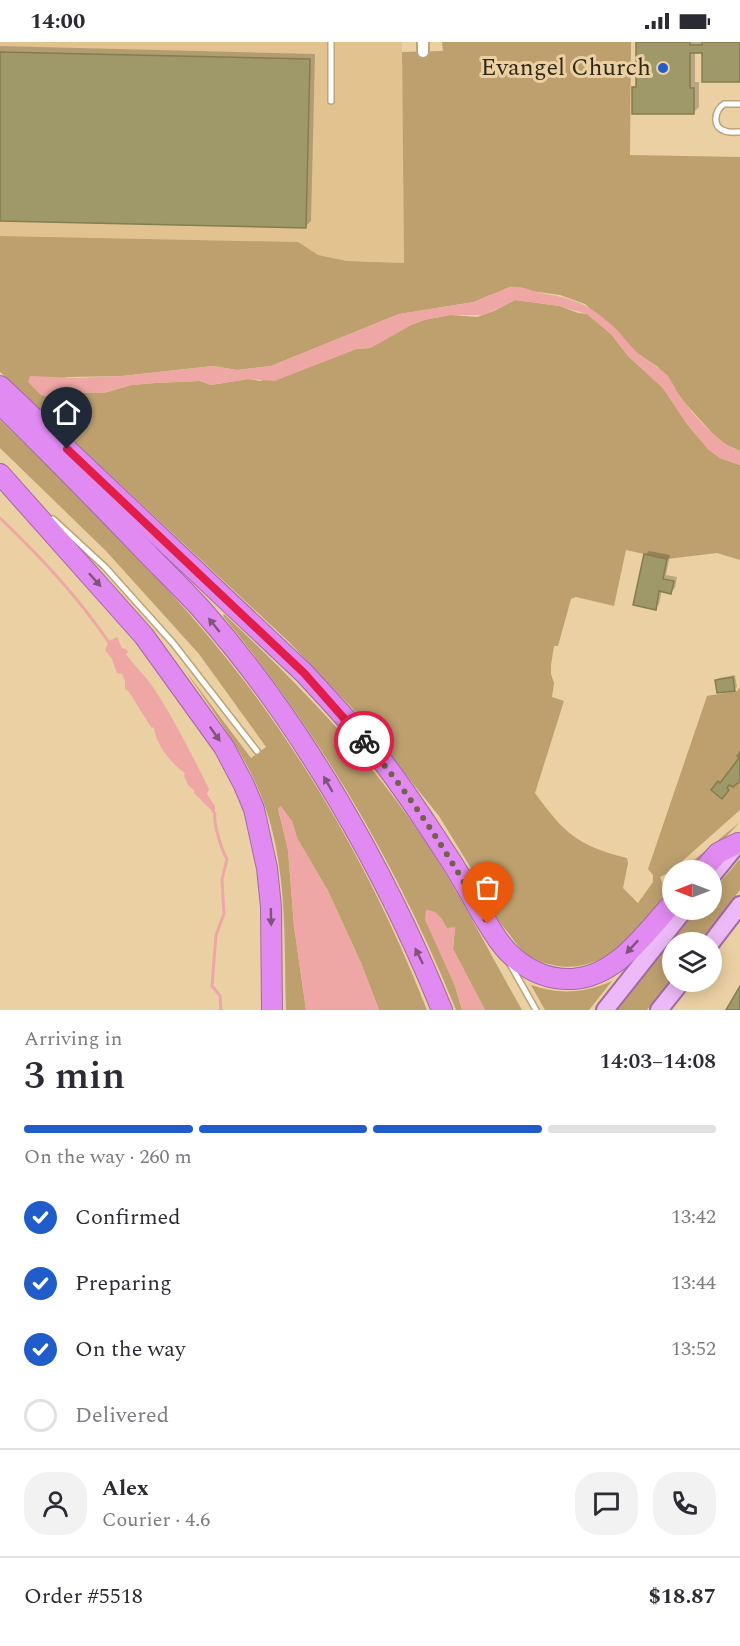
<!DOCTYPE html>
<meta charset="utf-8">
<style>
body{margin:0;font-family:Spectral,serif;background:#f2f2f3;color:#2b2b33;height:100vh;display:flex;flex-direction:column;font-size:22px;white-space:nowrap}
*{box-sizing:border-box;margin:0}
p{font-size:20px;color:#7c7c81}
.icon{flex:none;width:33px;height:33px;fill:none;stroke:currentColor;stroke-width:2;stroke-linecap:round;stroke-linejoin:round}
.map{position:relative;height:968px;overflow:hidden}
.drawer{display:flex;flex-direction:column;background:#fff;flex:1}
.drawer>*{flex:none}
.needle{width:39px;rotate:270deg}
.tools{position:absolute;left:662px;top:818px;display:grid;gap:12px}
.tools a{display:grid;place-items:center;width:60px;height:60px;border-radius:50%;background:#fff;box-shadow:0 3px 15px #0003;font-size:30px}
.pin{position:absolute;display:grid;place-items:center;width:51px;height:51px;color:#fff;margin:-62px -26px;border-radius:50% 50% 50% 0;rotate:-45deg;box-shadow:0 0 6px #0007}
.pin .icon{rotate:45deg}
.courier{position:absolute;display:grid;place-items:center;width:60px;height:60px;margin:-30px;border:4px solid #e11d48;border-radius:50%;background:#fff;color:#222;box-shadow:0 2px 8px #0007}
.headline em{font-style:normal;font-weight:600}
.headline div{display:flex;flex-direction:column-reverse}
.headline{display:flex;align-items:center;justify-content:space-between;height:102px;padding:0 24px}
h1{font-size:39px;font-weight:600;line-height:45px}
.bar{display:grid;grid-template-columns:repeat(4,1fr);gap:9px 6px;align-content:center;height:72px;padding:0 24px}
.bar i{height:8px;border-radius:4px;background:#e1e1e2}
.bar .selected{background:#205dca}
.bar p{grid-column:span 4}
.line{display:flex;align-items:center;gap:15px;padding:0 24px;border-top:2px solid #e1e1e2}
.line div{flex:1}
.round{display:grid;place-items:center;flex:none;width:63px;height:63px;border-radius:24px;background:#f2f2f3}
ol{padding:0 24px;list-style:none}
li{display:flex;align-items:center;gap:18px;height:66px}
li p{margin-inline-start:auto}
li .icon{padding:6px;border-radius:50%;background:#205dca;color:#fff;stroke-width:4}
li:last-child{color:#7c7c81}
li i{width:33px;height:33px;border:3px solid #e1e1e2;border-radius:50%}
.status{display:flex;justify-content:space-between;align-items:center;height:42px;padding:0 30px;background:#fff;direction:ltr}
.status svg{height:16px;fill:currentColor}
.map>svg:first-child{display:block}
.built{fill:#e2c38f}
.green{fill:#bda06e}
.water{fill:#eea7a5}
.shadow{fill:#0003}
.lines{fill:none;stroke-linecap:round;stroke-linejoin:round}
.stream{stroke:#eea7a5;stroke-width:3}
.building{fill:#9f9868;stroke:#847d4e;stroke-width:1.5}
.service-casing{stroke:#bda478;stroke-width:8}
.minor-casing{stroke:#bda478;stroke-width:14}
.primary-casing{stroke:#a368a5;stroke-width:20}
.motorway-casing{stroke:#a368a5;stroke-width:22}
.service{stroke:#fff;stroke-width:5}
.minor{stroke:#fff;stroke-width:10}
.primary{stroke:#edb9f7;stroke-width:16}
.motorway{stroke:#e18bf2;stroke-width:20}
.oneway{fill:#805478}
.done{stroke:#726247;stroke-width:6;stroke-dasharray:0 10.8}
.route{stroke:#e11d48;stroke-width:8}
.poi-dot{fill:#205dca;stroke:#ead0a3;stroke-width:2}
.labels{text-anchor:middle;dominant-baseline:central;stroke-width:6;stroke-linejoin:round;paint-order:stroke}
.poi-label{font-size:24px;fill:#312715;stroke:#ead0a3;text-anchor:end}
</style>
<div class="status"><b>14:00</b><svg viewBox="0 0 49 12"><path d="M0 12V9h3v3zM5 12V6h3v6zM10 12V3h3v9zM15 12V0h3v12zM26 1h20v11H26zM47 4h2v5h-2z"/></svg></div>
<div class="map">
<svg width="740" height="968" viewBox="0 0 740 968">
<rect width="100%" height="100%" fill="#ead0a3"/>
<polygon class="built" points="0,0 402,0 404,221 347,219 317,213 298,200 0,194"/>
<g class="green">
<path d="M442,0H631L630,113L740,115V409L725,402L713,392L685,361L658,325L637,311L585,262L560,253L531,249L490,253L474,260L399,272L271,324L237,328L213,324L122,334L66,335L48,355L59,350L104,351L131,343L155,341L200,339L211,343L248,337L260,339L320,321L356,307L370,306L411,283L424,278L450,273L477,275L494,269L515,258L560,264L578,271L587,272L611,292L628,314L663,346L687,382L708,407L720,416L740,423V518L717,511L667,517L626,508L614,564L576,555L571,557L558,604H554L551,623V632L554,641L552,655L564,659L535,751C564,791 578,804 627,816L628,821L623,846L638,861L653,840V833L648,827L707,654L737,649L740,645V768L670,830L660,835L663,843L672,838V852C640,885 605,935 553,923C535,920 522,911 512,896C503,883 485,866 485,849L439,774L352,666L289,600L0,330V194L298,200L318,213L347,219L404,221L402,10L443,9Z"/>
<path d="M0,378C85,461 172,544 245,640C320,739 382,852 427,968H379L361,921L328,849L297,796L292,779L278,767L288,808L294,884L306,968H286C284,896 288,819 260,751C242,707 211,667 184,627L251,716L266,705L199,612L106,509L0,406Z"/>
<path d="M224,572C302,645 370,716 429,805C463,857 491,914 522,968H485L453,907L455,886L438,903L455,944L462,968H456C398,825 321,693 223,574Z"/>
<polygon points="740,780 695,828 682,828"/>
<polygon points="740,817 740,848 700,900 672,900 672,936 647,968 615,968 698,867 711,867 711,851"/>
<path d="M612,939L589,968H545L531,943C559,953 585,951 612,939Z"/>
</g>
<g class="water">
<path d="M509,245C525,244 527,248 540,251C573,256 589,262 614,285C623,293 629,304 639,312C648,320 659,325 668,334C672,340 676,348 680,354C693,373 718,402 740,409V423L720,416L708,407L687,382L663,346L628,314L611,292L587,272L560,264L515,258L484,273H450L424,278L411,283L370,306L356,307L275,339L248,337L211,343L200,339L155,341L131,343L104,351L59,350L48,355L41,353L28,340L30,334L79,336L122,334L213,324L237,328L271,324L399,272L474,260Z"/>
<path d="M117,595L122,606L126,607L128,610L126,612C134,624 145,633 153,645C174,677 192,713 209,747L207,752L215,764V772L194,751V748L188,743L184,734L185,731C171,722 156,702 154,686L151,685L129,650L125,647V639L122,632L117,631L112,617L105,608L109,599Z"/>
<polygon points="281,764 292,779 297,796 328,849 361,921 379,968 306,968 294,884 288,808 278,766"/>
<path d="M426,868C438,868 442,877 447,886L455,885L453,907L485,968H462L455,944L425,878Z"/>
</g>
<g class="shadow">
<polygon points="638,0 740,0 740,39 704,10 695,10 695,40 699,40 699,65 693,71 634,45 638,42"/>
<polygon points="0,4 315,12 311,179 305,185 0,177"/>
<polygon points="649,509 670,513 666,533 677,535 675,546 670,550 662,548 659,562 655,566 645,513"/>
<polygon points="735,633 737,645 734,647 716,638 719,636"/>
</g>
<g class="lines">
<g class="stream">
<path d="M0,476C40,514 79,556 110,602"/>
<path d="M213,769L215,772C213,780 222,810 227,817L222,838L224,872L216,893L212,944L220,954L221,968"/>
</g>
</g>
<g class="building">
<polygon points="636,0 690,0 690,3 702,3 702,0 740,0 740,40 702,40 702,11 690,11 690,46 694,46 694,72 632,72 632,45 636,45"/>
<polygon points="0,10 310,17 306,186 0,179"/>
<polygon points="644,512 667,517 663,537 674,539 671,552 659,549 656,568 633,563"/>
<polygon points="733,635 735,649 717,651 715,638"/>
<polygon points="740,710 740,739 733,745 729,743 727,746 729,748 722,757 711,748 718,739 720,741 739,716 737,714"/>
<polygon points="740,944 740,968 726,968"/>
</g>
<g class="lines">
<defs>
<g id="service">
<polyline points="331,59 331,0"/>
<path d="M740,62H724C715,68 711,85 725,89C729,91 736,90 740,90"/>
<polyline points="53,477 105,525 173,601 257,709"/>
<polyline points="510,922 536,968"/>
</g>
<polyline id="minor" points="423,0 423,10"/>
<g id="primary">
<polyline points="711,835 737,803"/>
<polyline points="711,901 740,863"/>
<polyline points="605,968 685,867"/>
<polyline points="659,968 682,939"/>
</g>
<g id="motorway">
<path d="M0,344L304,631C331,660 358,689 383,720C405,749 425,779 445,810C458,829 469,849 480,869C489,883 496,898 508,910C526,928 548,938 573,937C617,934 645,891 672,862"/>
<path d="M0,362C49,410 96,458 143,507C163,528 184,548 203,569C303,683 385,828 442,968"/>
<polyline points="0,432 144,594 224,705 244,743 254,767 267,826 271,865 272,968"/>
<polyline points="703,828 718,811 738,801"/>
</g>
</defs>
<use href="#service" class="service-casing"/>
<use href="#minor" class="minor-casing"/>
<use href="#primary" class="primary-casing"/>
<use href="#motorway" class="motorway-casing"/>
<use href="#service" class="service"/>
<use href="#minor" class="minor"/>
<use href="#primary" class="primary"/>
<use href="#motorway" class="motorway"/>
</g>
<defs><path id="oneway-solid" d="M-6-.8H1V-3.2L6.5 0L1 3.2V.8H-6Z" transform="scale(1.5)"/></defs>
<g class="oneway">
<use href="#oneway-solid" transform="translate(95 538) rotate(48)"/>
<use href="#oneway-solid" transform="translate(214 583) rotate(-129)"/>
<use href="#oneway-solid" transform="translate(215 692) rotate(55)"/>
<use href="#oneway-solid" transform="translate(328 742) rotate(-120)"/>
<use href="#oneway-solid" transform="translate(271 875) rotate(89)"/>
<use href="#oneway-solid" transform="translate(632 905) rotate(133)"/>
<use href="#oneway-solid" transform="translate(419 914) rotate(-116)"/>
</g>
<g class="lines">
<path class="done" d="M364,699C413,755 452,818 488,882"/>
<polyline class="route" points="67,407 304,631 364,699"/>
</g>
<circle class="poi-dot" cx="663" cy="26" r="6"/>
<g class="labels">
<g class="poi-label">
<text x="651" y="26">Evangel Church</text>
</g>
</g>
</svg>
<div class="tools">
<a><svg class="needle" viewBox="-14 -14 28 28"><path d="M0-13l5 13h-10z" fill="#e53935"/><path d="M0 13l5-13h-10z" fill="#7c7c81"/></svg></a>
<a><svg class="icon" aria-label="layers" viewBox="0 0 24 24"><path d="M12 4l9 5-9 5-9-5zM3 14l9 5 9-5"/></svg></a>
</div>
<div class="pin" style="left:488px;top:882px;background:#ea580c"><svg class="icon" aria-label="bag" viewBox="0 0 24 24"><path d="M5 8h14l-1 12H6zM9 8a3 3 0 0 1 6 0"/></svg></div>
<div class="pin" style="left:67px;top:407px;background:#1f2937"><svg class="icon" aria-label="home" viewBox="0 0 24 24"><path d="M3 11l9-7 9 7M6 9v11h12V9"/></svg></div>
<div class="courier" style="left:364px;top:699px"><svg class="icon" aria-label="bike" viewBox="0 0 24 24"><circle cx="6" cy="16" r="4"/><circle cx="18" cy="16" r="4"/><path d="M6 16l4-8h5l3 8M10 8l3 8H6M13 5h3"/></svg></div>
</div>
<section class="drawer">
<div class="headline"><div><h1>3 min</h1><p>Arriving in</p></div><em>14:03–14:08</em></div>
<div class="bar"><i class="selected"></i><i class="selected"></i><i class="selected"></i><i></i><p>On the way · 260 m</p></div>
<ol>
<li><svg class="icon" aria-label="check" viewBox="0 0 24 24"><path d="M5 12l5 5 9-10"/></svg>Confirmed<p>13:42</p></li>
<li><svg class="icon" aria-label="check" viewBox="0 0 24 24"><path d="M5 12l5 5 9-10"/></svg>Preparing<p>13:44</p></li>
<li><svg class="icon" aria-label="check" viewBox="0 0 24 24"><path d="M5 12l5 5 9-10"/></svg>On the way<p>13:52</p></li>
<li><i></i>Delivered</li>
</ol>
<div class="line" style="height:108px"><a class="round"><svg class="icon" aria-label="person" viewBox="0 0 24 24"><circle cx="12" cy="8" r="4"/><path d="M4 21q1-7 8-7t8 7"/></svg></a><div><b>Alex</b><p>Courier · 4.6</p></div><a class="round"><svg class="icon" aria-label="chat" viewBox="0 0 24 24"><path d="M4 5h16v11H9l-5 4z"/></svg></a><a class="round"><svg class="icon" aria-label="phone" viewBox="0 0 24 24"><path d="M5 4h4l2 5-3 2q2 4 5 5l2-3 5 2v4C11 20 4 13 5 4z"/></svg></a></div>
<div class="line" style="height:78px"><div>Order #5518</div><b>$18.87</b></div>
</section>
